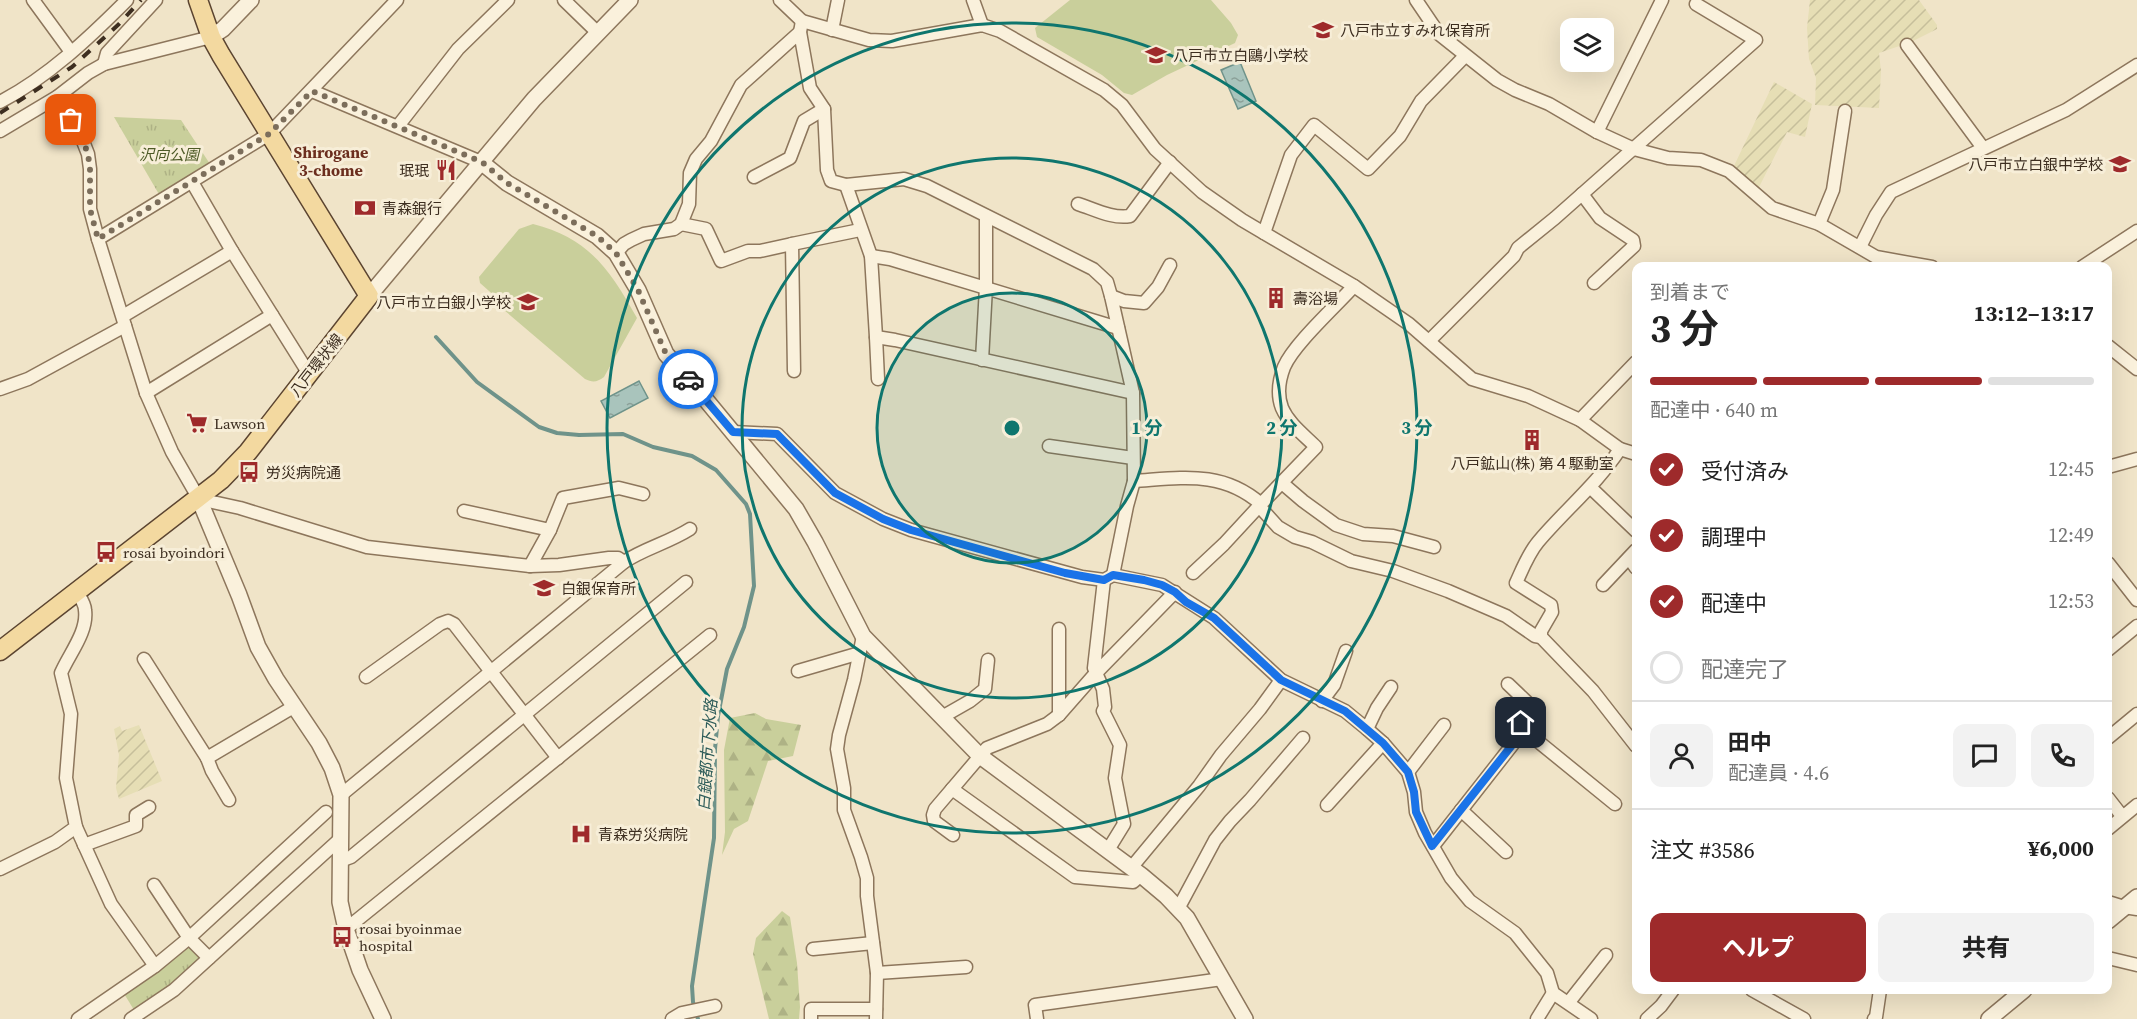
<!DOCTYPE html>
<html lang="ja">
<meta charset="utf-8">
<style>
body{margin:0;font-family:"Source Serif 4","Noto Sans JP",serif;background:#f2f2f2;color:#222;height:100vh;display:flex;flex-direction:column;font-size:22px;white-space:nowrap}
*{box-sizing:border-box;margin:0}
p{font-size:20px;color:#767676}
.icon{flex:none;width:33px;height:33px;fill:none;stroke:currentColor;stroke-width:2;stroke-linecap:round;stroke-linejoin:round}
.map{position:relative;flex:1;overflow:hidden}
.sheet{position:absolute;left:1632px;top:262px;width:480px;height:732px;display:flex;flex-direction:column;background:#fff;border-radius:12px;box-shadow:0 6px 24px #0002}
.sheet>*{flex:none}
.buttons{position:absolute;left:1560px;top:18px;display:grid;gap:12px}
.buttons a{display:grid;place-items:center;width:54px;height:54px;border-radius:12px;background:#fff;box-shadow:0 6px 24px #0002;font-size:30px}
.pin{position:absolute;display:grid;place-items:center;width:51px;height:51px;color:#fff;margin:-26px;border-radius:12px;box-shadow:0 3px 9px #0006}
.courier{position:absolute;display:grid;place-items:center;width:60px;height:60px;margin:-30px;border:4px solid #1a73e8;border-radius:50%;background:#fff;color:#222;box-shadow:0 2px 8px #0007}
.headline em{font-style:normal;font-weight:700}
.headline div{display:flex;flex-direction:column-reverse}
.headline{display:flex;align-items:center;justify-content:space-between;height:102px;padding:0 18px}
h1{font-size:39px;font-weight:700;line-height:45px}
.bar{display:grid;grid-template-columns:repeat(4,1fr);gap:9px 6px;align-content:center;height:72px;padding:0 18px}
.bar i{height:8px;border-radius:4px;background:#e0e0e0}
.bar .selected{background:#9e2a2b}
.bar p{grid-column:span 4}
.line{display:flex;align-items:center;gap:15px;padding:0 18px;border-top:2px solid #e0e0e0}
.line div{flex:1}
.round{display:grid;place-items:center;flex:none;width:63px;height:63px;border-radius:12px;background:#f2f2f2}
ol{padding:0 18px;list-style:none}
li{display:flex;align-items:center;gap:18px;height:66px}
li p{margin-inline-start:auto}
li .icon{padding:6px;border-radius:50%;background:#9e2a2b;color:#fff;stroke-width:4}
li:last-child{color:#767676}
li i{width:33px;height:33px;border:3px solid #e0e0e0;border-radius:50%}
.cta{display:flex;gap:12px;margin-top:auto;padding:12px 18px}
.cta a{flex:1;height:69px;border-radius:12px;background:#9e2a2b;color:#fff;font-size:24px;font-weight:700;line-height:69px;text-align:center}
.cta a+a{background:#f2f2f2;color:#222}
.map>svg:first-child{display:block}
.farmland{fill:url(#farmland-furrows)}
.grass{fill:#c9cf9b}
.forest{fill:url(#forest-firs)}
.park{fill:url(#park-tufts)}
.water{fill:url(#water-ripples);stroke:#6f938a;stroke-width:1.5}
.lines{fill:none;stroke-linecap:round;stroke-linejoin:round}
.stream{stroke:#6f938a;stroke-width:4}
.minor-casing{stroke:#8d765c;stroke-width:15}
.tertiary-casing{stroke:#8d765c;stroke-width:18}
.primary-casing{stroke:#5b4430;stroke-width:21}
.minor{stroke:#faf1dc;stroke-width:12}
.tertiary{stroke:#faf1dc;stroke-width:15}
.primary{stroke:#f3d9a0;stroke-width:18}
.rail{stroke:#3d2e20;stroke-width:4;stroke-dasharray:10 10;stroke-linecap:butt}
.done{stroke:#7c6e5b;stroke-width:6;stroke-dasharray:0 10.8}
.route{stroke:#1a73e8;stroke-width:8}
.ring{fill:none;stroke:#0f766e;stroke-width:3}
.labels{text-anchor:middle;dominant-baseline:central;stroke-width:6;stroke-linejoin:round;paint-order:stroke}
.poi-label{font-size:15px;fill:#3d2e20;stroke:#f7eed8;text-anchor:start}
.park-label{font-size:15px;font-style:italic;fill:#4d5a26;stroke:#f7eed8}
.street-label{font-size:15px;fill:#3d2e20;stroke:#f7eed8}
.neighbourhood-label{font-size:16px;font-weight:bold;fill:#6b2e1e;stroke:#f7eed8}
.water-label{font-size:16px;font-style:italic;fill:#2f5d5a;stroke:#f7eed8}
.centre{fill:#0f766e;stroke:#f7eed8;stroke-width:3}
.ring-label{font-size:18px;text-anchor:middle;font-weight:bold;fill:#0f766e;stroke:#f7eed8;stroke-width:6;stroke-linejoin:round;paint-order:stroke}
</style>
<div class="map">
<svg width="2137" height="1019" viewBox="0 0 2137 1019">
<defs>
<pattern id="farmland-furrows" width="10" height="10" patternUnits="userSpaceOnUse" patternTransform="scale(1.5)"><rect width="10" height="10" fill="#e6deb5"/><path d="M-1 1l2-2M0 10L10 0M9 11l2-2" fill="none" stroke="#c6bf9b"/></pattern>
<pattern id="forest-firs" width="22" height="20" patternUnits="userSpaceOnUse" patternTransform="scale(1.5)"><rect width="22" height="20" fill="#c9cf9b"/><path d="M5 1l3.5 6h-7zM16 11l3.5 6h-7z" fill="#aeb285"/></pattern>
<pattern id="park-tufts" width="24" height="20" patternUnits="userSpaceOnUse" patternTransform="scale(1.5)"><rect width="24" height="20" fill="#c9cf9b"/><path d="M3 7l-1-3M5 7V3M7 7l1-3M15 17l-1-3M17 17v-4M19 17l1-3" fill="none" stroke="#aeb285"/></pattern>
<pattern id="water-ripples" width="26" height="14" patternUnits="userSpaceOnUse" patternTransform="scale(1.5)"><rect width="26" height="14" fill="#a9c4bc"/><path d="M2 4q2-2 4 0t4 0M15 11q2-2 4 0t4 0" fill="none" stroke="#8ba098"/></pattern>
</defs>
<rect width="100%" height="100%" fill="#f0e4c8"/>
<g class="farmland">
<polygon points="1810,0 1919,0 1937,25 1937,29 1911,42 1879,53 1881,71 1879,108 1815,105 1816,78 1809,59 1807,28"/>
<polygon points="1774,82 1812,104 1805,137 1787,132 1758,189 1733,168"/>
<polygon points="139,725 162,781 119,799 116,788 119,755 114,729 120,726 122,731"/>
</g>
<g class="grass">
<polygon points="1070,0 1211,0 1231,23 1238,35 1235,43 1167,75 1132,95 1124,93 1102,75 1037,37 1035,28"/>
<path d="M533,224C589,238 610,270 637,318L604,377C597,382 593,383 585,379L504,310L506,306L480,283L479,277L519,229Z"/>
</g>
<g class="forest">
<polygon points="755,713 766,719 801,725 793,756 768,761 748,821 734,829 722,855 725,832 724,750 730,718"/>
<polygon points="782,911 790,917 797,963 800,1007 799,1019 769,1019 753,954 756,938"/>
</g>
<g class="park">
<polygon points="114,117 181,120 210,164 160,196"/>
<polygon points="190,947 199,957 198,961 162,991 134,1010 123,992 184,948"/>
</g>
<g class="water">
<polygon points="1240,62 1256,101 1238,109 1221,70"/>
<polygon points="639,381 648,398 610,418 601,401"/>
</g>
<g class="lines">
<polyline class="stream" points="436,337 477,382 539,427 557,433 579,435 623,434 653,447 692,456 716,470 746,504 750,514 754,586 744,627 727,669 718,716 715,749 714,838 692,986 693,1002 698,1019"/>
<defs>
<g id="minor">
<polyline points="33,0 71,52"/>
<polyline points="564,0 598,33"/>
<polyline points="780,0 802,21 869,40 892,41 982,25 1000,31 1104,90 1122,105 1155,149 1202,192 1242,220 1354,286 1409,324 1472,379 1528,396 1580,420 1620,449 1636,454"/>
<polyline points="973,0 982,25"/>
<polyline points="1416,0 1439,34 1497,80 1515,90 1549,104 1597,132 1634,149 1668,158 1701,160 1729,171 1772,208 1819,224 1876,257 1932,267"/>
<path d="M802,21L800,32L810,88L824,109L827,170L831,181L846,185L904,179L927,186L1093,269L1107,282L1111,296L1133,393L1134,481C1182,478 1222,470 1261,504L1316,447C1304,435 1289,424 1282,408C1277,395 1279,380 1284,367C1294,344 1336,306 1354,286"/>
<polyline points="832,30 838,0"/>
<polyline points="1907,45 1983,148"/>
<polyline points="104,64 107,53 156,0"/>
<polyline points="312,91 481,162"/>
<polyline points="57,97 81,136 88,154 90,169 90,209 98,239 146,393 172,452 199,499 240,508 367,547 530,566 559,565 609,558 618,558 624,562 341,795"/>
<path d="M0,102C48,77 89,38 127,0"/>
<polyline points="398,126 458,49 508,0"/>
<polyline points="0,131 57,97 88,73 104,64 211,37"/>
<polyline points="1597,132 1662,0"/>
<polyline points="754,177 790,158 804,121 824,109"/>
<polyline points="192,182 232,251 309,374"/>
<polyline points="846,185 871,256 876,337 895,340 1133,393"/>
<polyline points="1582,194 1600,218 1633,240 1634,246 1594,283"/>
<path d="M1078,204C1094,209 1112,219 1130,216L1170,162"/>
<polyline points="681,224 706,229 721,261 748,251 760,251 792,244"/>
<polyline points="1819,224 1833,190 1845,111"/>
<polyline points="1264,233 1291,155 1314,125 1368,169 1400,136 1421,101 1465,56"/>
<polyline points="98,239 269,134 397,0"/>
<polyline points="1860,247 1876,215 1891,192 2066,110 2137,65"/>
<polyline points="616,253 624,244 631,240 644,234 674,229 681,224 689,204 690,173 696,159 711,141 741,85 800,32"/>
<polyline points="871,256 890,259 1118,328"/>
<polyline points="2082,267 2137,231"/>
<polyline points="1111,296 1124,301 1144,303 1158,287 1170,265"/>
<polyline points="123,316 232,251"/>
<polyline points="876,337 878,379"/>
<polyline points="1429,341 1514,256 1518,248 1555,218 1756,40 1696,4"/>
<polyline points="2108,346 2137,369"/>
<polyline points="982,360 986,287 986,216"/>
<polyline points="794,371 792,244 860,230"/>
<polyline points="0,389 28,379 125,326"/>
<polyline points="146,393 272,315"/>
<polyline points="1580,420 1636,362"/>
<polyline points="733,432 777,434 835,493 883,519 911,530 1082,577 1104,580 1113,575 1162,585 1214,618 1281,680 1345,711 1367,729 1383,743 1408,772 1414,792 1416,812 1425,833 1451,878 1470,901 1515,933 1547,973 1553,993 1591,1019"/>
<polyline points="1049,446 1133,458"/>
<path d="M1620,449C1597,484 1565,510 1538,542C1528,554 1522,570 1516,583L1551,605L1552,612L1541,631V637L1593,691L1636,746"/>
<polyline points="2108,467 2137,459"/>
<polyline points="1282,483 1303,501 1336,525 1363,534 1393,536 1434,547"/>
<polyline points="1591,488 1636,531"/>
<polyline points="1259,506 1278,527 1295,537 1312,542 1351,561 1393,571 1448,591 1506,616 1535,636 1541,637"/>
<polyline points="464,511 550,530"/>
<polyline points="1629,558 1636,568"/>
<path d="M624,562C645,548 668,543 690,529"/>
<polyline points="2108,563 2137,600"/>
<polyline points="530,566 550,530 563,498 619,488 643,494"/>
<polyline points="1193,573 1224,544 1261,504"/>
<polyline points="1113,575 1127,506 1134,481"/>
<polyline points="1104,580 1094,668 1103,689 1105,707 1103,711 1120,745 1115,778 1124,824 1108,850"/>
<polyline points="1603,585 1636,550"/>
<polyline points="863,636 854,680 839,735 837,749 844,788 844,810 861,857 867,878 867,896 877,973 876,1019"/>
<polyline points="2108,650 2137,626"/>
<polyline points="144,659 207,758 295,706"/>
<polyline points="798,671 860,653"/>
<polyline points="366,677 440,624 448,621 454,624 558,758"/>
<polyline points="1508,684 1530,705 1521,723 1524,730"/>
<polyline points="1322,701 1334,685 1346,651"/>
<polyline points="1059,715 1059,629"/>
<polyline points="942,717 970,701 985,689 988,660"/>
<polyline points="1367,729 1377,708 1391,687"/>
<polyline points="2108,738 2137,714"/>
<polyline points="207,758 212,771 229,800"/>
<polyline points="1408,772 1444,725"/>
<polyline points="952,789 1075,877 1133,882 1141,875"/>
<polyline points="2108,798 2122,816"/>
<polyline points="1327,805 1383,743"/>
<polyline points="1461,810 1506,852"/>
<polyline points="76,827 111,904 155,966"/>
<polyline points="2108,829 2137,805"/>
<polyline points="953,835 934,821 933,815 935,809 987,748 1047,724 1059,715 1095,674 1175,592"/>
<polyline points="84,845 136,826 136,815 149,807"/>
<polyline points="1433,846 1524,730 1615,804"/>
<polyline points="340,861 351,857 686,582"/>
<polyline points="1131,868 1199,786 1221,755 1260,709 1281,680"/>
<path d="M0,869L55,842L76,827L66,778L71,714L61,673C69,654 88,632 85,610C85,604 80,597 77,592"/>
<polyline points="154,885 189,938 209,958"/>
<polyline points="2108,902 2124,907 2137,909"/>
<polyline points="1178,909 1215,840 1230,821 1250,800 1303,738"/>
<polyline points="346,929 710,635"/>
<polyline points="813,949 873,943"/>
<polyline points="2108,958 2137,965"/>
<polyline points="877,973 966,967"/>
<polyline points="1752,990 1804,1019"/>
<polyline points="1569,1002 1606,955"/>
<polyline points="78,1019 155,966 189,938 326,812"/>
<polyline points="131,1019 174,990 340,839"/>
<polyline points="672,1019 682,1013 715,1006"/>
<polyline points="811,1019 811,1009 876,1009"/>
<polyline points="1037,1019 1035,1005 1222,979"/>
<polyline points="1537,1019 1553,993"/>
<polyline points="1647,1019 1661,1006 1673,990"/>
<polyline points="1874,1019 1876,1017 1880,990"/>
</g>
<g id="tertiary">
<polyline points="211,37 223,29 251,0"/>
<polyline points="481,162 507,183 597,236 616,253 638,290 666,354 697,389 796,509 815,542 863,636 980,756 1141,875 1166,896 1187,918 1245,1019"/>
<polyline points="369,296 534,99 630,0"/>
<polyline points="199,499 239,595 258,647 276,679 319,743 332,768 341,795 340,902 346,929 360,970 383,1019"/>
<polyline points="2108,921 2137,897"/>
<polyline points="1989,1019 2024,990"/>
</g>
<polyline id="primary" points="0,651 221,480 248,452 369,296 221,55 211,37 198,0"/>
</defs>
<use href="#minor" class="minor-casing"/>
<use href="#tertiary" class="tertiary-casing"/>
<use href="#primary" class="primary-casing"/>
<use href="#minor" class="minor"/>
<use href="#tertiary" class="tertiary"/>
<use href="#primary" class="primary"/>
<polyline class="rail" points="0,113 72,67 119,24 141,0"/>
</g>
<g class="lines">
<polyline class="done" points="71,120 81,136 88,154 90,169 90,209 98,239 269,134 312,91 482,162 507,183 597,236 616,253 638,290 666,354 688,379"/>
<polyline class="route" points="688,379 733,432 777,434 835,493 883,519 911,530 1065,573 1104,580 1113,575 1144,580 1162,585 1175,592 1186,602 1214,618 1281,680 1345,711 1383,743 1408,772 1414,792 1416,812 1432,846 1524,730 1521,723"/>
</g>
<circle cx="1012" cy="428" r="135" fill="#0f766e" fill-opacity=".12"/>
<g class="ring">
<circle cx="1012" cy="428" r="135"/>
<circle cx="1012" cy="428" r="270"/>
<circle cx="1012" cy="428" r="405"/>
</g>
<defs>
<symbol id="school-bare" viewBox="-9 -9 18 18"><path d="M0-5L7-2L0 1L-7-2ZM-4 1L0 2.5L4 1V4Q0 6-4 4Z" fill="#9e2a2b" stroke="#f7eed8" stroke-width="2.5" paint-order="stroke"/></symbol>
<symbol id="restaurant-bare" viewBox="-9 -9 18 18"><path d="M-5-6h1v4h1v-4h1v4h1v-4h1v5L-1.5 .5V6h-2V.5L-5-1ZM5-6V6H3V1.5H1.5Q1.5-4 5-6Z" fill="#9e2a2b" stroke="#f7eed8" stroke-width="2.5" paint-order="stroke"/></symbol>
<symbol id="bank-bare" viewBox="-9 -9 18 18"><path d="M-6-4H6V4H-6ZM0-2.3a2.3 2.3 0 1 0 0 4.6a2.3 2.3 0 1 0 0-4.6Z" fill="#9e2a2b" stroke="#f7eed8" stroke-width="2.5" paint-order="stroke"/></symbol>
<symbol id="building-bare" viewBox="-9 -9 18 18"><path d="M-4-6H4V6H1V3H-1V6H-4ZM-2.5-4.3h1.7v1.8h-1.7ZM.8-4.3h1.7v1.8H.8ZM-2.5-1h1.7V.8h-1.7ZM.8-1h1.7V.8H.8Z" fill="#9e2a2b" stroke="#f7eed8" stroke-width="2.5" paint-order="stroke"/></symbol>
<symbol id="supermarket-bare" viewBox="-9 -9 18 18"><path d="M-6-5.5h2.5l.6 2H6L4.5 2H-2.5L-4.4-4H-6ZM-1.5 3.2a1.3 1.3 0 1 0 .1 0ZM3 3.2a1.3 1.3 0 1 0 .1 0Z" fill="#9e2a2b" stroke="#f7eed8" stroke-width="2.5" paint-order="stroke"/></symbol>
<symbol id="bus-bare" viewBox="-9 -9 18 18"><path d="M-5-6H5V4H4V6H2V4H-2V6H-4V4H-5ZM-3.5-4V0h7V-4ZM-3.5 1.2v1.5H-2V1.2ZM2 1.2v1.5H3.5V1.2Z" fill="#9e2a2b" stroke="#f7eed8" stroke-width="2.5" paint-order="stroke"/></symbol>
<symbol id="hospital-bare" viewBox="-9 -9 18 18"><path d="M-5-5h3v3.5h4V-5h3V5h-3V1.5h-4V5h-3Z" fill="#9e2a2b" stroke="#f7eed8" stroke-width="2.5" paint-order="stroke"/></symbol>
</defs>
<g fill-rule="evenodd">
<use href="#school-bare" x="1308" y="15" width="30" height="30"/>
<use href="#school-bare" x="1141" y="40" width="30" height="30"/>
<use href="#school-bare" x="2105" y="149" width="30" height="30"/>
<use href="#restaurant-bare" x="431" y="155" width="30" height="30"/>
<use href="#bank-bare" x="350" y="193" width="30" height="30"/>
<use href="#building-bare" x="1261" y="283" width="30" height="30"/>
<use href="#school-bare" x="513" y="287" width="30" height="30"/>
<use href="#supermarket-bare" x="182" y="408" width="30" height="30"/>
<use href="#building-bare" x="1517" y="425" width="30" height="30"/>
<use href="#bus-bare" x="234" y="457" width="30" height="30"/>
<use href="#bus-bare" x="91" y="537" width="30" height="30"/>
<use href="#school-bare" x="529" y="573" width="30" height="30"/>
<use href="#hospital-bare" x="566" y="819" width="30" height="30"/>
<use href="#bus-bare" x="327" y="922" width="30" height="30"/>
</g>
<g class="labels">
<g class="poi-label">
<text x="1340" y="30">八戸市立すみれ保育所</text>
<text x="1173" y="55">八戸市立白鷗小学校</text>
<text x="2103" y="164" text-anchor="end">八戸市立白銀中学校</text>
<text x="429" y="170" text-anchor="end">珉珉</text>
<text x="382" y="208">青森銀行</text>
<text x="1293" y="298">壽浴場</text>
<text x="511" y="302" text-anchor="end">八戸市立白銀小学校</text>
<text x="214" y="423">Lawson</text>
<text x="1532" y="463" text-anchor="middle">八戸鉱山(株) 第４駆動室</text>
<text x="266" y="472">労災病院通</text>
<text x="123" y="552">rosai byoindori</text>
<text x="561" y="588">白銀保育所</text>
<text x="598" y="834">青森労災病院</text>
<text x="359" y="928">rosai byoinmae<tspan x="359" dy="17">hospital</tspan></text>
</g>
<g class="park-label">
<text x="169" y="154">沢向公園</text>
</g>
<g class="street-label">
<text transform="translate(316 365) rotate(-52)">八戸環状線</text>
</g>
<g class="neighbourhood-label">
<text x="331" y="152">Shirogane<tspan x="331" dy="18">3-chome</tspan></text>
</g>
<g class="water-label">
<text transform="translate(707 755) rotate(-86)">白銀都市下水路</text>
</g>
</g>
<circle cx="1012" cy="428" r="9" class="centre"/>
<g class="ring-label">
<text x="1147" y="434">1 分</text>
<text x="1282" y="434">2 分</text>
<text x="1417" y="434">3 分</text>
</g>
</svg>
<div class="buttons">
<a><svg class="icon" aria-label="layers" viewBox="0 0 24 24"><path d="M12 4l9 5-9 5-9-5zM3 14l9 5 9-5"/></svg></a>
</div>
<div class="pin" style="left:71px;top:120px;background:#ea580c"><svg class="icon" aria-label="bag" viewBox="0 0 24 24"><path d="M5 8h14l-1 12H6zM9 8a3 3 0 0 1 6 0"/></svg></div>
<div class="pin" style="left:1521px;top:723px;background:#1f2937"><svg class="icon" aria-label="home" viewBox="0 0 24 24"><path d="M3 11l9-7 9 7M6 9v11h12V9"/></svg></div>
<div class="courier" style="left:688px;top:379px"><svg class="icon" aria-label="car" viewBox="0 0 24 24"><path d="M5 17H2v-5l4-1 3-4h7l3 4 3 1v5h-3M9 17h6M6 11h13"/><circle cx="7" cy="17" r="2"/><circle cx="17" cy="17" r="2"/></svg></div>
<section class="sheet">
<div class="headline"><div><h1>3 分</h1><p>到着まで</p></div><em>13:12–13:17</em></div>
<div class="bar"><i class="selected"></i><i class="selected"></i><i class="selected"></i><i></i><p>配達中 · 640 m</p></div>
<ol>
<li><svg class="icon" aria-label="check" viewBox="0 0 24 24"><path d="M5 12l5 5 9-10"/></svg>受付済み<p>12:45</p></li>
<li><svg class="icon" aria-label="check" viewBox="0 0 24 24"><path d="M5 12l5 5 9-10"/></svg>調理中<p>12:49</p></li>
<li><svg class="icon" aria-label="check" viewBox="0 0 24 24"><path d="M5 12l5 5 9-10"/></svg>配達中<p>12:53</p></li>
<li><i></i>配達完了</li>
</ol>
<div class="line" style="height:108px"><a class="round"><svg class="icon" aria-label="person" viewBox="0 0 24 24"><circle cx="12" cy="8" r="4"/><path d="M4 21q1-7 8-7t8 7"/></svg></a><div><b>田中</b><p>配達員 · 4.6</p></div><a class="round"><svg class="icon" aria-label="chat" viewBox="0 0 24 24"><path d="M4 5h16v11H9l-5 4z"/></svg></a><a class="round"><svg class="icon" aria-label="phone" viewBox="0 0 24 24"><path d="M5 4h4l2 5-3 2q2 4 5 5l2-3 5 2v4C11 20 4 13 5 4z"/></svg></a></div>
<div class="line" style="height:78px"><div>注文 #3586</div><b>¥6,000</b></div>
<div class="cta"><a>ヘルプ</a><a>共有</a></div>
</section>
</div>
